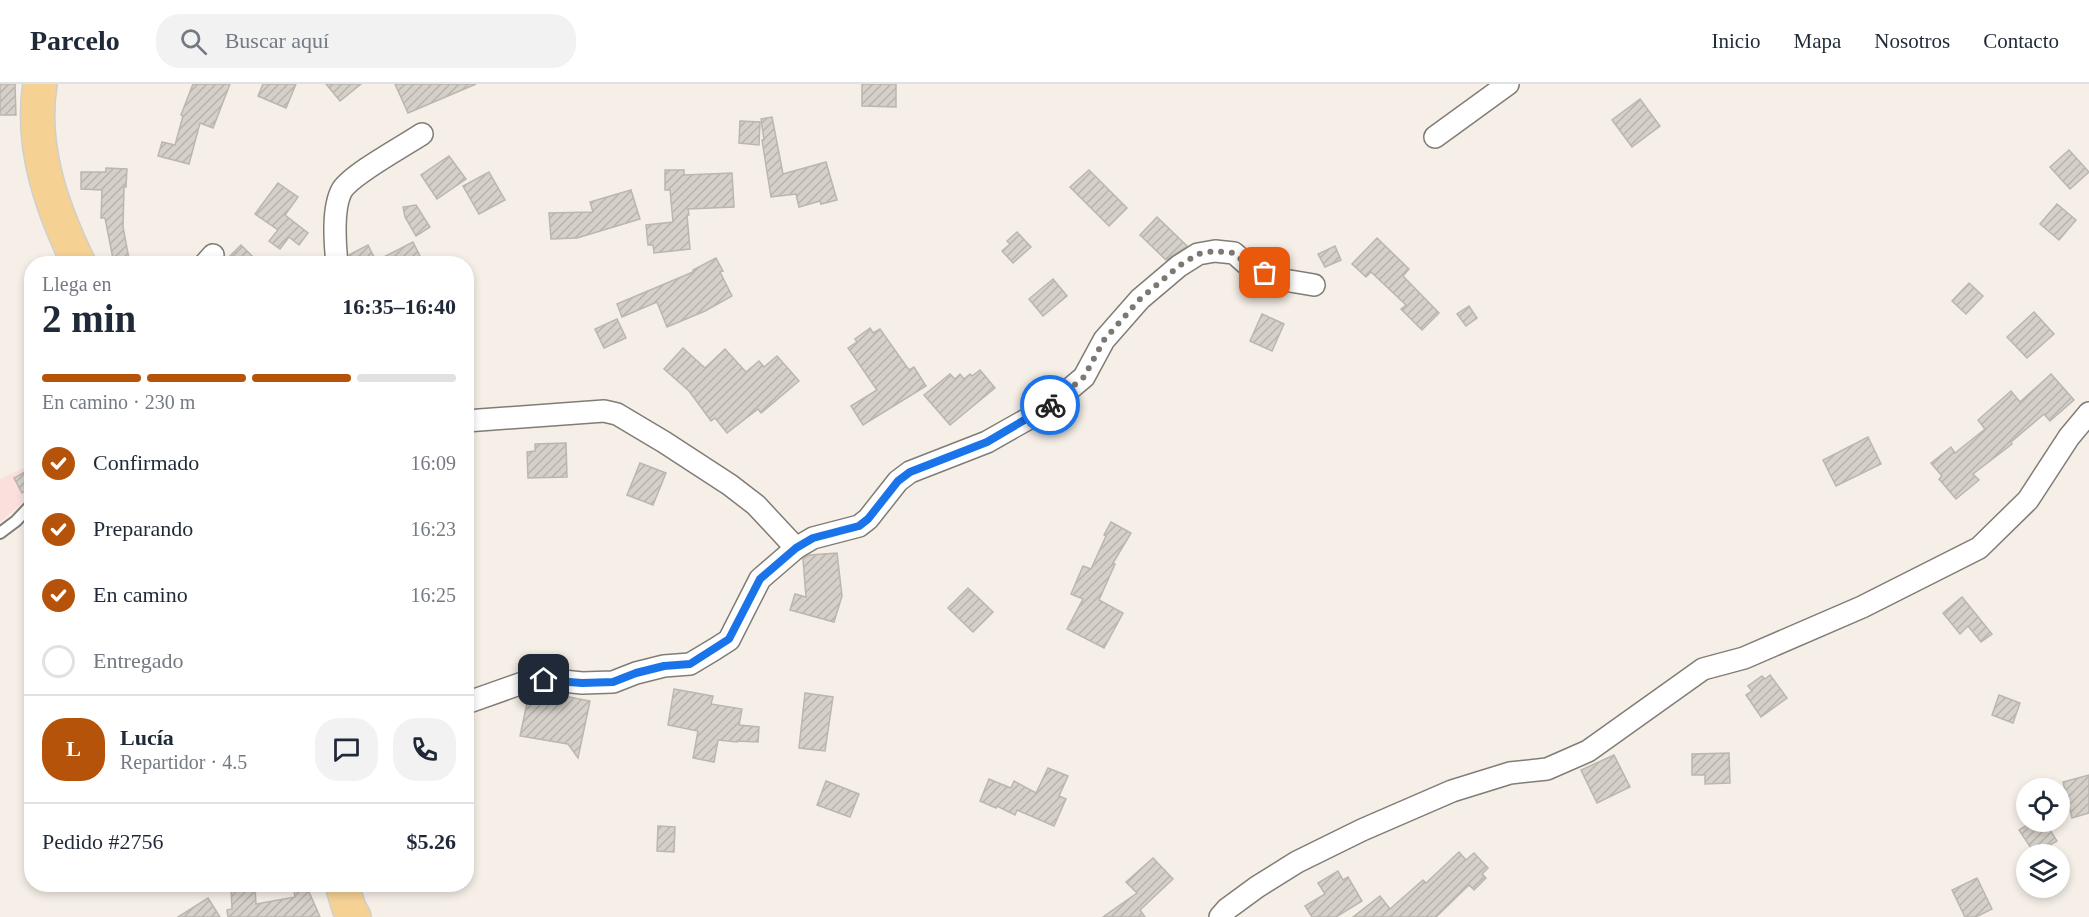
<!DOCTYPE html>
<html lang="es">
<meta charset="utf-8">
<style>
body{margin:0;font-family:Georgia,serif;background:#f2f2f3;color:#1f2937;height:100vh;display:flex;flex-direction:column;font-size:22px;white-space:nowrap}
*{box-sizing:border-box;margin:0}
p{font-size:20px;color:#747a83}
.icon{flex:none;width:33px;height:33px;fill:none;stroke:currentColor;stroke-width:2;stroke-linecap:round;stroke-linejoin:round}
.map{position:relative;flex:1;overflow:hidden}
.sheet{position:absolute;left:24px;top:172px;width:450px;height:636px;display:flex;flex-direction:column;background:#fff;border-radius:24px;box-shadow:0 3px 9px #0003}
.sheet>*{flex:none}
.buttons{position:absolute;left:2016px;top:694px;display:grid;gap:12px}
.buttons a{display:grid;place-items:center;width:54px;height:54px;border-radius:50%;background:#fff;box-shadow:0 3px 9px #0003;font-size:30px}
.pin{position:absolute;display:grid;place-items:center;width:51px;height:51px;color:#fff;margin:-26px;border-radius:12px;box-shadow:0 3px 9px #0006}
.courier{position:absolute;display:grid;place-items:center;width:60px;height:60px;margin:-30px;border:4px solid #1a73e8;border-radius:50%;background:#fff;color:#222;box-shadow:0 2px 8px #0007}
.summary em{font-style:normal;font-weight:600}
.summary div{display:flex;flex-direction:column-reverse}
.summary{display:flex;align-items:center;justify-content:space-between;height:102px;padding:0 18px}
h1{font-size:39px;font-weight:600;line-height:45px}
.bar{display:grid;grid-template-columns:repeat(4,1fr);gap:9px 6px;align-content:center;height:72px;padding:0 18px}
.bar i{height:8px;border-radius:4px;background:#e0e1e3}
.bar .current{background:#b45309}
.bar p{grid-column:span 4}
.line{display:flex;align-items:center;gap:15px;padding:0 18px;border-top:2px solid #e0e1e3}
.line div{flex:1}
.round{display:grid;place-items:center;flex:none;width:63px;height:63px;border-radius:24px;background:#f2f2f3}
ol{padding:0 18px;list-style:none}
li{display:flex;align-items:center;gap:18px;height:66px}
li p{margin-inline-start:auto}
li .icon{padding:6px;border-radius:50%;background:#b45309;color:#fff;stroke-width:4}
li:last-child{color:#747a83}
li i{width:33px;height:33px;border:3px solid #e0e1e3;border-radius:50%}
header{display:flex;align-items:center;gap:36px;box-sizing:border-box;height:84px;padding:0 30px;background:#fff;border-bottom:2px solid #e0e1e3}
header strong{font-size:28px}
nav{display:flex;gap:33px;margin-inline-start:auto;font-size:21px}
.search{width:420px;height:54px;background:#f2f2f3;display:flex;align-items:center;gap:15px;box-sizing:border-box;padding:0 21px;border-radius:24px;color:#747a83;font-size:22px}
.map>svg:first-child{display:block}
.industrial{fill:#fadfdd}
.building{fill:url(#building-hatch);stroke:#bbb6ae;stroke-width:1.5}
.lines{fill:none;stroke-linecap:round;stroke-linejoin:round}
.service-casing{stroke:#817c75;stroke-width:14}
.minor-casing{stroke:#817c75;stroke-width:24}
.primary-casing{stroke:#d0cfcf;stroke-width:36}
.service{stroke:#fff;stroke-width:10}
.minor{stroke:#fff;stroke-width:21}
.primary{stroke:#f5d294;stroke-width:33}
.done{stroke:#7c7974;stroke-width:6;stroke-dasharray:0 10.8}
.route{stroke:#1a73e8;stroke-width:8}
</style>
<header>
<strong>Parcelo</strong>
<div class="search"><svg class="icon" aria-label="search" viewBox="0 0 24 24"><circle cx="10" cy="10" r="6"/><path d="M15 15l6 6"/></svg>Buscar aquí</div>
<nav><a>Inicio</a><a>Mapa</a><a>Nosotros</a><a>Contacto</a></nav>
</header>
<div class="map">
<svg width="2089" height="833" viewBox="0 0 2089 833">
<defs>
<pattern id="building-hatch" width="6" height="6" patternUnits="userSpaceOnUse" patternTransform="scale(1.5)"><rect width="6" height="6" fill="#d5d0c8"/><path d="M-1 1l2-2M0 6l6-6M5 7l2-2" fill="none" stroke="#b8b3ac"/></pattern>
</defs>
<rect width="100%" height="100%" fill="#f5efe7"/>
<polygon class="industrial" points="31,381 31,412 0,438 0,395"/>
<g class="building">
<polygon points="0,0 15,0 16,31 0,31"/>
<polygon points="193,0 230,0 213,44 200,39 189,80 158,72 162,58 175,61 183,32 181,31"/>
<polygon points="263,0 296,0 286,24 258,12"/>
<polygon points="326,0 361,0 340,17"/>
<polygon points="395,0 476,0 408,29"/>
<polygon points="862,0 896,0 896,23 862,22"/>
<polygon points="1640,15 1660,42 1632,63 1612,36"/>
<polygon points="772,33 783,90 826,78 837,116 821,120 820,117 799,123 796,110 771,113 762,56 764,56 761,35"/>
<polygon points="740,37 760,38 759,61 739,59"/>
<polygon points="2069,66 2089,88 2070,105 2050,83"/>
<polygon points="449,72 466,95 437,115 421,91"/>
<polygon points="106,84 127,85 126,103 124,103 123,143 130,180 114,180 105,134 101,134 102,106 81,105 81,88 106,88"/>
<polygon points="665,86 684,86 684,91 732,89 734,123 688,125 689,131 687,131 690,165 654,169 653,161 648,161 646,141 673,138 670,106 665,106"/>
<polygon points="1089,86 1127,124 1109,142 1070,103"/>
<polygon points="489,88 505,116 479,130 463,102"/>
<polygon points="278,99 298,113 285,131 308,149 299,161 289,153 280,165 269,157 278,146 255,130"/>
<polygon points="631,106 640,135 577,154 551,155 549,129 593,128 590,118"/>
<polygon points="2057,120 2076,136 2059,156 2040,140"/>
<polygon points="416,121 430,143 416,152 405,133 403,123"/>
<polygon points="1157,133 1187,162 1166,176 1140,151"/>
<polygon points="1017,148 1031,163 1013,179 1002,167 1010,160 1007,157"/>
<polygon points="1377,154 1409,185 1403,192 1439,229 1422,246 1401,225 1406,221 1371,188 1366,193 1352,180"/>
<polygon points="413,158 424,180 350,180 349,171 368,161 376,177"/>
<polygon points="241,161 260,180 222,180"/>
<polygon points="1335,162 1341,176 1325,183 1318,170"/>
<polygon points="716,174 723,187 720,188 732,212 705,227 667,243 657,218 622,233 617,220 693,188 693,186"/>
<polygon points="1053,195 1067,212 1043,232 1029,215"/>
<polygon points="1969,199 1983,212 1966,230 1952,217"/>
<polygon points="1469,222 1477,234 1466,242 1457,230"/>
<polygon points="2034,228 2054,250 2027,274 2007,253"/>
<polygon points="1262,230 1284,240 1272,267 1250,257"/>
<polygon points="617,235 626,254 604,264 595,245"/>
<polygon points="870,244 873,249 880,245 909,286 914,283 926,302 863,341 851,322 877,306 848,264 857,258 855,255"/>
<polygon points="683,264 705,284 725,265 746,288 759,277 764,283 777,272 799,297 761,329 758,325 727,349 715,334 711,337 689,307 664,285"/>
<polygon points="980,286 995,304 950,341 924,311 950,290 955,295 960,290 964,295 970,290 972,292"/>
<polygon points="2051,290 2074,316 2050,337 2044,330 2011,358 2012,360 1973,390 1979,396 1956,415 1939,395 1942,392 1931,379 1951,363 1955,369 1985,345 1978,336 2011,307 2020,318"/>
<polygon points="1868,353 1881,380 1836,402 1823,376"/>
<polygon points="566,359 567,393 528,394 527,368 535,367 535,360"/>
<polygon points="640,379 666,389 653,421 627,411"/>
<polygon points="32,384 32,403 22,409 14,394"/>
<polygon points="1111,438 1131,449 1113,479 1115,480 1099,516 1123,529 1104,564 1067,545 1083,515 1071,510 1083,482 1091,485 1106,452 1104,451"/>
<polygon points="837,469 842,512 834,538 790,526 795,510 806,513 803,475 809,471"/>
<polygon points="968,504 993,528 973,548 948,524"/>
<polygon points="1962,513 1992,550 1981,558 1968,542 1960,550 1943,529"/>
<polygon points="1770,591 1787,614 1761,633 1746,611 1752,607 1748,602 1762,592 1765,595"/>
<polygon points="674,605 713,612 711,620 742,625 739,641 759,643 758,658 737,657 737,658 718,656 714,678 693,674 698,647 668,641"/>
<polygon points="544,608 590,617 578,674 568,660 520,652 529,610"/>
<polygon points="805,609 833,613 825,667 799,664"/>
<polygon points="1999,611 2020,619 2013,639 1992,631"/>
<polygon points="1729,669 1730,699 1705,700 1705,691 1692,691 1692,670"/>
<polygon points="1614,671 1630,703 1597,719 1581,686"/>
<polygon points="1048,684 1068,692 1059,712 1066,715 1054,742 1017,726 1015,731 997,722 996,724 980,717 989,695 1011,704 1014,697 1036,709"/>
<polygon points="2089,691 2089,729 2072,734 2063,698"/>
<polygon points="826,697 859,710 850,733 817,721"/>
<polygon points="2032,738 2045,738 2057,757 2035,770 2019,746"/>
<polygon points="658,742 675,743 674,768 657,767"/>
<polygon points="1459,768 1466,776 1474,769 1488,784 1482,790 1486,794 1474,806 1469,801 1436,833 1353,833 1380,812 1390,825 1423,796 1426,799"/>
<polygon points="1153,774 1173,795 1140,826 1145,833 1103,833 1137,809 1126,798"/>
<polygon points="1338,787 1343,796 1348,793 1362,817 1336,833 1312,833 1305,822 1325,810 1318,799"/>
<polygon points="1977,794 1992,825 1976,833 1965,833 1952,806"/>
<polygon points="293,801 306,801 320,833 228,833 227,826 232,825 231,804 255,803 256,820 295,813"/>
<polygon points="208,814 220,833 178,833"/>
</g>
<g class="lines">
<defs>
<polyline id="service" points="0,449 16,437 32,420"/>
<g id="minor">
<polyline points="1435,53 1508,0"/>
<polyline points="205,180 213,171"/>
<path d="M337,180C335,160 332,124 342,106C352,90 404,62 422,50"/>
<polyline points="466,337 604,327 617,330 664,358 730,401 756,421 796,464"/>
<polyline points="466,619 531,596 544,595 582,599 613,598 636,589 664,582 690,580 715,565 729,556 760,495 796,464 813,454 859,442 868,435 898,397 910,388 987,358 1047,324 1084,293 1104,256 1140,215 1179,182 1198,170 1215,167 1234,169 1251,184 1278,195 1314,201"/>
<polyline points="1220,833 1227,825 1257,803 1297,778 1362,746 1452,707 1510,689 1547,685 1588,667 1703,585 1744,574 1862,523 1979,464 2028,416 2069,353 2089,329"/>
</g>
<g id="primary">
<path d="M40,0C30,63 52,124 79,180"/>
<polyline points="342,801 349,824 354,833"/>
</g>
</defs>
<use href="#service" class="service-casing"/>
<use href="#minor" class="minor-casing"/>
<use href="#primary" class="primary-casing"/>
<use href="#service" class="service"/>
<use href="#minor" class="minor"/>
<use href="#primary" class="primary"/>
</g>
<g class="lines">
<polyline class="done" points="1050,321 1084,293 1104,256 1140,215 1179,182 1198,170 1215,167 1234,169 1251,184 1265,189"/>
<polyline class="route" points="544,596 582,599 613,598 636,589 664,582 690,580 729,555 760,495 796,464 813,454 859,442 868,435 898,397 910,388 987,358 1050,321"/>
</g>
</svg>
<div class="buttons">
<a><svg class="icon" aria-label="locate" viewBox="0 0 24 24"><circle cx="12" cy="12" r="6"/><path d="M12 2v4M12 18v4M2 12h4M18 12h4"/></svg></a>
<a><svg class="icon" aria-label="layers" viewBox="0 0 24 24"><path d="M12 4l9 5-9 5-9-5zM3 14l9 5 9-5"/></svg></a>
</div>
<div class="pin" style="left:1265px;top:189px;background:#ea580c"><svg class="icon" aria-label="bag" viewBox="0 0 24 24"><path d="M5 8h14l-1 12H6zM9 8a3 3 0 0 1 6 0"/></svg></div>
<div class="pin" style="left:544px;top:596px;background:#1f2937"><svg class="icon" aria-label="home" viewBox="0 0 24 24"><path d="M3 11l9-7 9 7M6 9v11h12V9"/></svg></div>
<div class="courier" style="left:1050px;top:321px"><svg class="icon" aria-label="bike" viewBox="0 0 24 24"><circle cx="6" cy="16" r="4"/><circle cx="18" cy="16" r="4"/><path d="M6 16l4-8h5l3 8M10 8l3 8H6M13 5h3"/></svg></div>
<section class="sheet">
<div class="summary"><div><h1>2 min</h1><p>Llega en</p></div><em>16:35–16:40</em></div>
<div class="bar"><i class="current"></i><i class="current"></i><i class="current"></i><i></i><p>En camino · 230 m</p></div>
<ol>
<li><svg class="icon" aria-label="check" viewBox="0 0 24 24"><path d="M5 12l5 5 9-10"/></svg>Confirmado<p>16:09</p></li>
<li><svg class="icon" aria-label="check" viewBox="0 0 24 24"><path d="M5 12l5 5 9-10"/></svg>Preparando<p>16:23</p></li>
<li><svg class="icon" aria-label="check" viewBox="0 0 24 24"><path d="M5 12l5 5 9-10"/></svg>En camino<p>16:25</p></li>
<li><i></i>Entregado</li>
</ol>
<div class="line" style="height:108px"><b class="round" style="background:#b45309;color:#fff">L</b><div><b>Lucía</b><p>Repartidor · 4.5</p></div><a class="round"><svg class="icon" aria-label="chat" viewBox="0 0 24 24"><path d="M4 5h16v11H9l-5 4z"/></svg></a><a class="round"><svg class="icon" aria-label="phone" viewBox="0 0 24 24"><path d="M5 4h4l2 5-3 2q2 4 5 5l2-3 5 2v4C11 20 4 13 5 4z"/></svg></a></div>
<div class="line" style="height:78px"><div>Pedido #2756</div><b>$5.26</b></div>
</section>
</div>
